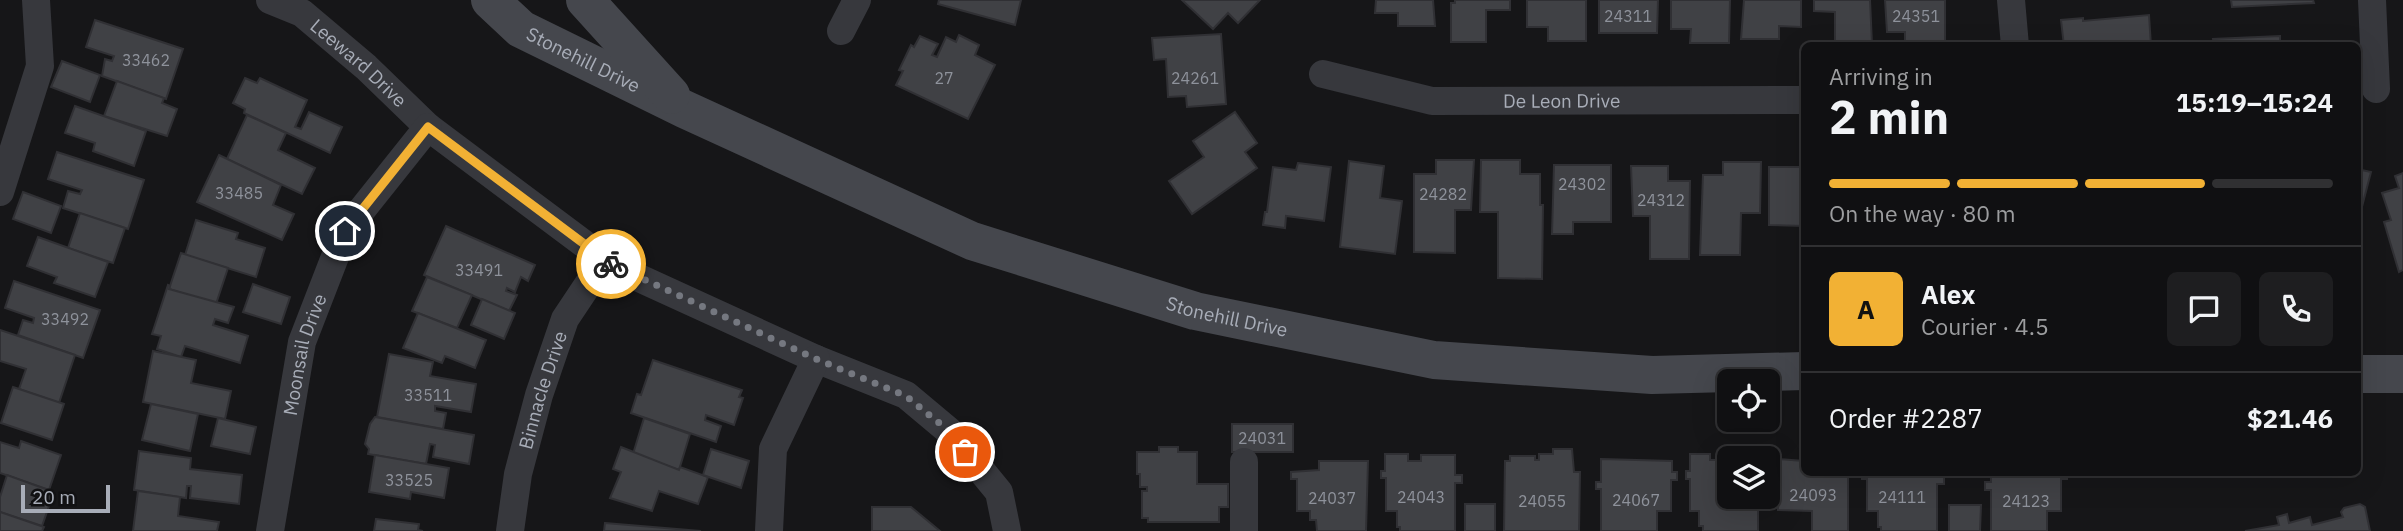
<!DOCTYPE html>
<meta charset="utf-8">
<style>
body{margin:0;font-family:"IBM Plex Sans",sans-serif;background:#1e1e20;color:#f1f3f6;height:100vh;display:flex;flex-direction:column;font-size:26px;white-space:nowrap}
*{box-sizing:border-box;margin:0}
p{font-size:23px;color:#9c9d9f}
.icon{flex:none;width:38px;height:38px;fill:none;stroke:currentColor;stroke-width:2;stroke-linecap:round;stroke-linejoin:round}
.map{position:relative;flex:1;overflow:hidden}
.side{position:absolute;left:1801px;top:42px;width:560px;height:434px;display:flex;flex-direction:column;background:#101012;border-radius:10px;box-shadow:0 7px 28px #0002,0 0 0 2px #303032}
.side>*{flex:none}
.tools{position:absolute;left:1717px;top:369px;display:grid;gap:14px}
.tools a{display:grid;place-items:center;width:63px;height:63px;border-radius:10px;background:#101012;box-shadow:0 7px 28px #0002,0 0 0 2px #303032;font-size:35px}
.scale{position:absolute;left:21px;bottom:18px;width:89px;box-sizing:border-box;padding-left:7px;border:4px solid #a8adb8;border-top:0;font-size:19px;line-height:24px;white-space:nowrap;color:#a8adb8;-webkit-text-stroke:5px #111113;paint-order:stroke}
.pin{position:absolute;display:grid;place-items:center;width:60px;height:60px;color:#fff;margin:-30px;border:4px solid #fff;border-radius:50%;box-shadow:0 2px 7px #0007}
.courier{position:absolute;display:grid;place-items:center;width:70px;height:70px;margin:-35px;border:5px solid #f2b134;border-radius:50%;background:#fff;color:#222;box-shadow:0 2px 9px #0007}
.overview em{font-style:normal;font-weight:700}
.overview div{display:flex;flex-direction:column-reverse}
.overview{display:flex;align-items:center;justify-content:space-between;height:119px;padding:0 28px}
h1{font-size:46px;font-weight:700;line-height:52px}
.bar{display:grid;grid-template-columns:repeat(4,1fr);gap:10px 7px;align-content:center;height:84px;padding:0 28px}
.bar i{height:9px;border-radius:5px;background:#303032}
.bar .active{background:#f2b134}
.bar p{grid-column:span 4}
.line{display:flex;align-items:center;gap:18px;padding:0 28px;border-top:2px solid #303032}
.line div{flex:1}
.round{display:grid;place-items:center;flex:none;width:74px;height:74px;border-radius:10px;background:#1e1e20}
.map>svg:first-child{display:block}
.building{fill:#404145;stroke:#303034;stroke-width:2}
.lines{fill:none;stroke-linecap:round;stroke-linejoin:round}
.street{stroke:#37383d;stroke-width:28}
.secondary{stroke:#45474d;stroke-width:38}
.done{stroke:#757880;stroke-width:7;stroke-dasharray:0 12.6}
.route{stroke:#f2b134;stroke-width:9}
.labels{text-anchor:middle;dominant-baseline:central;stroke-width:7;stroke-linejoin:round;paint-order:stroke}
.number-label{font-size:16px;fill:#8e929b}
.street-label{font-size:19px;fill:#a8adb8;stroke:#111113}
</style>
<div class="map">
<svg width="2403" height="531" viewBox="0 0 2403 531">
<rect width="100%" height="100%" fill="#161618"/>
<g class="building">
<polygon points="939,0 1021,0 1015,25 938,4"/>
<polygon points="1182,0 1260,0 1238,23 1228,13 1213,29"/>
<polygon points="1376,0 1433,0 1435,26 1398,26 1398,13 1375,13"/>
<polygon points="1455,0 1510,0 1510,10 1486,10 1486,42 1451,42 1451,3 1455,3"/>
<polygon points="1527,0 1586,0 1586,41 1548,41 1548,27 1527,27"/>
<polygon points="1599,0 1658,0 1657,33 1599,33"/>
<polygon points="1671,0 1730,0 1729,43 1690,43 1691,29 1671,29"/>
<polygon points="1744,0 1801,0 1801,27 1779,26 1779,39 1741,39"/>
<polygon points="1814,0 1870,0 1872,44 1835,44 1835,12 1814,11"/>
<polygon points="1885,0 1945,0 1945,45 1905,45 1905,32 1887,32"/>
<polygon points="2231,0 2313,0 2314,3 2232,7"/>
<polygon points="2149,15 2151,46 2064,46 2061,20 2083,18 2083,21"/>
<polygon points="95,20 183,49 166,99 102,76 105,59 112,61 114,56 86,47"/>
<polygon points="1221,34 1226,104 1187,107 1186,96 1168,97 1166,59 1154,60 1152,38"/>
<polygon points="959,35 979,45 975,55 995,65 968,119 896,85 903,71 899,70 911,45 914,47 920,36 938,44 932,55 937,57 946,37 956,42"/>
<polygon points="2280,36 2280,46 2214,46 2213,39"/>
<polygon points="62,61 100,75 90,102 51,87"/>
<polygon points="245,78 257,83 260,78 307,100 295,127 301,129 309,112 342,127 330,153 244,113 245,109 233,103"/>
<polygon points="117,81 164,98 162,103 177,109 167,136 104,116"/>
<polygon points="75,106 146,131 134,166 93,151 95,143 65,133"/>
<polygon points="1235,112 1257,143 1245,152 1257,168 1192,214 1169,181 1204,157 1193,141"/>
<polygon points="247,115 286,133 278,150 315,168 302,194 227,159"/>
<polygon points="57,152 144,180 128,229 63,208 68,191 80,194 82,190 48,179"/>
<polygon points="219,155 281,185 273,205 294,214 282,240 197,202"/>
<polygon points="1436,160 1474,160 1471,210 1455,210 1455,253 1414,252 1414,174 1436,174"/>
<polygon points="1481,160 1520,160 1520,174 1540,174 1540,205 1543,205 1542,279 1498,278 1498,212 1480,212"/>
<polygon points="1349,161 1384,166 1380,198 1402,201 1395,254 1340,247"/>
<polygon points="1723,162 1761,162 1760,213 1741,213 1740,255 1700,255 1703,175 1723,175"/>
<polygon points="1298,163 1331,167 1324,221 1286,216 1285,228 1263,225 1265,212 1267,212 1273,167 1296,170"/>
<polygon points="1554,165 1611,165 1611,222 1573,222 1573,234 1552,234"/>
<polygon points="1631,166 1668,166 1668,181 1690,181 1689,259 1650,259 1650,216 1633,216"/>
<polygon points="1769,167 1804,167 1804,226 1769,225"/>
<polygon points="2357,169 2371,172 2358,222 2357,221"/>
<polygon points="2403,173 2403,270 2399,272 2384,222 2391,220 2382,193 2399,188 2395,176"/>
<polygon points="23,192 61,206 51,233 13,219"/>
<polygon points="80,213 125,228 113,263 68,248"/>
<polygon points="196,220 238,233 236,239 265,248 256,277 185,255"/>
<polygon points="446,226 535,265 528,281 521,277 515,292 507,288 506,291 517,295 509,311 424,275"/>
<polygon points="38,237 108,262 95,297 54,283 57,277 27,266"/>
<polygon points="181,253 228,268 216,304 169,289"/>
<polygon points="427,277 472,295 457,328 412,311"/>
<polygon points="14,281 100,310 83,358 18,335 23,320 33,323 34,318 5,308"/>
<polygon points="253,284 290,297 281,324 243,312"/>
<polygon points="168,285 170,286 169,289 234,307 228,323 215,319 213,325 248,336 240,363 185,346 181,357 157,349 161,336 152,334"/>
<polygon points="482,299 515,313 504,339 471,325"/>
<polygon points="418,313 486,340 475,368 445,356 442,363 403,348"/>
<polygon points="0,330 75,355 59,403 19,389 26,369 0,361"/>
<polygon points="153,351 196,360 191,383 231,391 225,419 143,402"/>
<polygon points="389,354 433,362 430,376 476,384 471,412 435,406 435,411 446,413 443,429 377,417"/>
<polygon points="653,360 742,390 739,397 743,398 734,425 706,415 705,420 721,426 716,442 631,413 637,394 641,395"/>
<polygon points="13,387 64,404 52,440 1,423"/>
<polygon points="151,404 198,414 190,451 142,440"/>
<polygon points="375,417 474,435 469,464 433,457 435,445 430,444 426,464 368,454 369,449 365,444 370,424"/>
<polygon points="218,418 256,427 250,454 211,446"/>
<polygon points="644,418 690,434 679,470 633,454"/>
<rect x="1232" y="424" width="61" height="28"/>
<polygon points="21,441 61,455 49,490 0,473 0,442 19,448"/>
<polygon points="621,447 679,470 680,467 708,477 698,504 659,491 652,511 610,498 621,472 613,469"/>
<polygon points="1159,447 1178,447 1178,452 1197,452 1197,484 1228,484 1228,507 1219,507 1219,522 1148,522 1148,518 1142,518 1142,491 1147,491 1147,487 1140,487 1140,474 1137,474 1137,452 1159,452"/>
<polygon points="711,449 749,461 741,488 703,475"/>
<polygon points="1553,449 1572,449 1574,472 1580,472 1579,531 1504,531 1505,461 1510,461 1510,456 1535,456 1535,460 1539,460 1539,454 1553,454"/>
<polygon points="139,451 191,458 190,469 242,475 239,504 190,498 191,486 187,486 186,498 134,490"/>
<polygon points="1385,454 1408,454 1408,461 1421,461 1421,455 1455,455 1455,475 1462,475 1462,483 1455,483 1455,531 1400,531 1400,527 1397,527 1397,511 1386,511 1386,478 1381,478 1381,471 1385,471"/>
<polygon points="1690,454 1710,454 1710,460 1723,460 1723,455 1758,455 1758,458 1729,458 1729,497 1758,497 1758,531 1703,531 1703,526 1699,526 1699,511 1690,511 1690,479 1686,479 1686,471 1690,471"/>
<polygon points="375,455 449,468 444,498 411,492 410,499 369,492"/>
<polygon points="1601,459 1672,461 1672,472 1677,472 1677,480 1671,480 1671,511 1657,511 1657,531 1601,531 1601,489 1596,489 1596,482 1601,482"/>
<polygon points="1778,459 1804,461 1804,472 1848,472 1848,531 1812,531 1812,511 1778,510 1778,479 1772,479 1772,472 1778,472"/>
<polygon points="1319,461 1368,461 1366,531 1317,531 1316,520 1310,520 1310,511 1297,511 1297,479 1291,479 1291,472 1319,470"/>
<polygon points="1862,472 1936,472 1936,476 1944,476 1944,484 1937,484 1937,531 1881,531 1881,527 1878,527 1878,511 1867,511 1867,479 1862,479"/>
<polygon points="1991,472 2067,472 2067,479 2061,479 2061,511 2047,511 2047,531 1991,531 1991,490 1985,490 1985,482 1991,482"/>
<polygon points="7,475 54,492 42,526 0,512 0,497"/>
<polygon points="138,491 180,497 178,516 219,522 217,531 133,531"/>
<rect x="1465" y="504" width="30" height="27"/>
<polygon points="2360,504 2365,507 2370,531 2245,531 2279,525 2277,517 2287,514 2289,523 2310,517 2312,525 2343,517 2341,512 2344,508"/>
<polygon points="1949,505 1981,505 1980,531 1949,531"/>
<polygon points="872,507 911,507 940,531 872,531"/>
<polygon points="0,512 44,527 42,531 0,531"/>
<polygon points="376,519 419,524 418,530 423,531 374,531"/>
<polygon points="605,523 701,531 604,531"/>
</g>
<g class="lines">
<g class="street">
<path id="s1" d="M270,0L302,13L366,67L428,127L615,267L816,359L906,395L949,431L999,492L1007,531"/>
<polyline points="2011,0 2015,46"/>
<polyline points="2372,0 2376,89"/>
<polyline points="841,31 857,0"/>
<path id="s2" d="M1323,74L1432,101L1804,100"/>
<polyline points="0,192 40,66 36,0"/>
<polyline points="1244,462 1244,531"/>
<path id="s3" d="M270,531L302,342L345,231L428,127"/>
<path id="s4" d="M510,531L518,474L539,395L565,319L605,259"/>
<polyline points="769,531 773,449 816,359"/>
</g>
<g class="secondary">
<path id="s5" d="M490,0L521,29L684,109L972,241L1195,311L1434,360L1652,375L1804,371"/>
<polyline points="585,0 671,95"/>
<polyline points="2357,374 2403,374"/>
</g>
</g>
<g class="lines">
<polyline class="done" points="611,264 816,359 906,396 949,431 965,452"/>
<polyline class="route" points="345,231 428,127 611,264"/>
</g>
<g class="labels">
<g class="number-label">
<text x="1628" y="16">24311</text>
<text x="1916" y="16">24351</text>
<text x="146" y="60">33462</text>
<text x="944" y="78">27</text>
<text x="1195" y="78">24261</text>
<text x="1582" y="184">24302</text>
<text x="239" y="193">33485</text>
<text x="1443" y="194">24282</text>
<text x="1661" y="200">24312</text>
<text x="479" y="270">33491</text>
<text x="65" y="319">33492</text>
<text x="428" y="395">33511</text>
<text x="1262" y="438">24031</text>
<text x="409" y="480">33525</text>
<text x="1813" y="495">24093</text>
<text x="1421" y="497">24043</text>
<text x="1902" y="497">24111</text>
<text x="1332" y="498">24037</text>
<text x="1636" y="500">24067</text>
<text x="1542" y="501">24055</text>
<text x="2026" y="501">24123</text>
</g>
<g class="street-label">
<text stroke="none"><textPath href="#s5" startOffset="112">Stonehill Drive</textPath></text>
<text stroke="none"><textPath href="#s1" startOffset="110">Leeward Drive</textPath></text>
<text stroke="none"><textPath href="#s2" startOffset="242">De Leon Drive</textPath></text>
<text stroke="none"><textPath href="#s5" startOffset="807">Stonehill Drive</textPath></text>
<text stroke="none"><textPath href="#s3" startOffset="180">Moonsail Drive</textPath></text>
<text stroke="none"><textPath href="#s4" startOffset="145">Binnacle Drive</textPath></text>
</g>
</g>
</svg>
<div class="tools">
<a><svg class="icon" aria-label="locate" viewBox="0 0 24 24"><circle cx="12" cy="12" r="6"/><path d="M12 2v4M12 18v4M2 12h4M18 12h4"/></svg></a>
<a><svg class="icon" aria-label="layers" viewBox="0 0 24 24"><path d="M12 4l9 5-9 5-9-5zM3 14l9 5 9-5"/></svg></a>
</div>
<div class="scale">20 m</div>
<div class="pin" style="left:965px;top:452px;background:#ea580c"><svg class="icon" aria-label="bag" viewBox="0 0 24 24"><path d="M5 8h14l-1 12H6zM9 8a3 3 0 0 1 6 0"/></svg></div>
<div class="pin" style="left:345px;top:231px;background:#1f2937"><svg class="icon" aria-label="home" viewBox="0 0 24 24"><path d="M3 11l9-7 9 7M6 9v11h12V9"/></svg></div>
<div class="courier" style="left:611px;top:264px"><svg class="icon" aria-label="bike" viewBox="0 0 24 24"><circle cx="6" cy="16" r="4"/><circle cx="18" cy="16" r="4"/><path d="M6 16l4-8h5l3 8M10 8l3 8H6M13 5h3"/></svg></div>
<section class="side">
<div class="overview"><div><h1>2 min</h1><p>Arriving in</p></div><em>15:19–15:24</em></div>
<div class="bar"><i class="active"></i><i class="active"></i><i class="active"></i><i></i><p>On the way · 80 m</p></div>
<div class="line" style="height:126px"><b class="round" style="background:#f2b134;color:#111">A</b><div><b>Alex</b><p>Courier · 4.5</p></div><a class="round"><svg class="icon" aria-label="chat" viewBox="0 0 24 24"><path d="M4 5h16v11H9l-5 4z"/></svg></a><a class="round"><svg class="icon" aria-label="phone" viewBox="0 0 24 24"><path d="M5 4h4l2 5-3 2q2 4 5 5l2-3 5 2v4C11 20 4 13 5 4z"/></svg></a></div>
<div class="line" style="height:91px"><div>Order #2287</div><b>$21.46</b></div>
</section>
</div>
